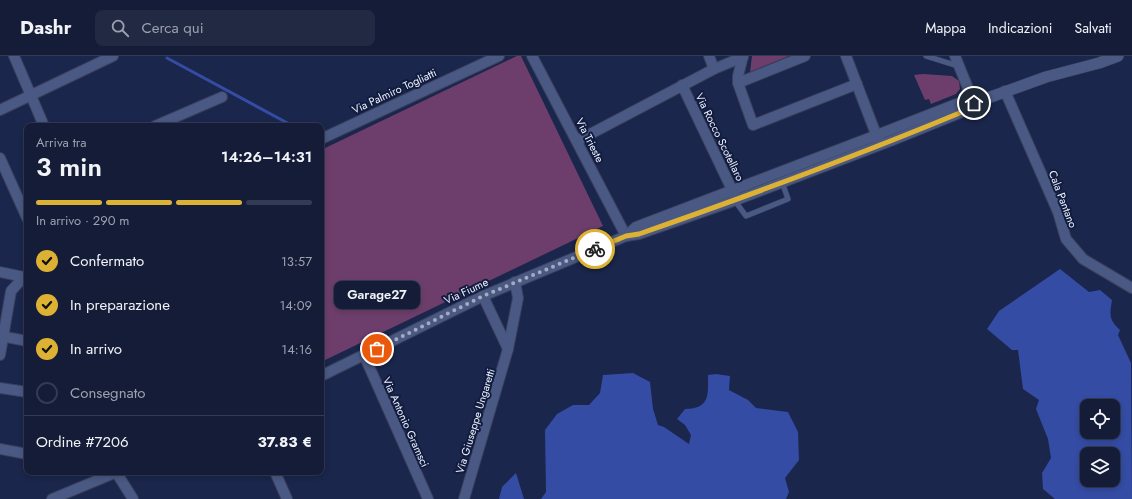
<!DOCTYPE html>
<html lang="it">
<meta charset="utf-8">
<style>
body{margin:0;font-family:Jost,sans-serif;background:#212943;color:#f1f3f6;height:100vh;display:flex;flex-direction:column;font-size:15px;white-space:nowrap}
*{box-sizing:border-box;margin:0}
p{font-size:13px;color:#9da1ae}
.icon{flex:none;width:22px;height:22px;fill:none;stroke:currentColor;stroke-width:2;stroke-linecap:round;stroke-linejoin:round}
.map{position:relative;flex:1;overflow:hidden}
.side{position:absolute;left:24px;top:67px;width:300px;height:352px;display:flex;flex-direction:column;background:#141c38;border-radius:8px;box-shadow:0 2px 6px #0003,0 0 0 1px #333a53}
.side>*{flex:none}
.fabs{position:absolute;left:1080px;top:343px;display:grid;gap:8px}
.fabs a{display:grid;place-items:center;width:40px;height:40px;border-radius:8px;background:#141c38;box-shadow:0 2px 6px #0003,0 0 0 1px #333a53;font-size:20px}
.pin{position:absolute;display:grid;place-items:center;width:34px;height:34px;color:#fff;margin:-17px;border:2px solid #fff;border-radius:50%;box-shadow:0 1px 4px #0007}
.courier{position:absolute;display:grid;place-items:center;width:40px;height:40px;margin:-20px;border:3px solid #ddb133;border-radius:50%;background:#fff;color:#222;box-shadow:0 1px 5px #0007}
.bubble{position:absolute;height:28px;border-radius:8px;background:#141c38;box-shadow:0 2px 6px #0003,0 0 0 1px #333a53;font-size:13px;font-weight:600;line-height:28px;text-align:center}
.summary em{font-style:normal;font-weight:600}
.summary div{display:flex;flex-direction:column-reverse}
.summary{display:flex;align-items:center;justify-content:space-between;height:68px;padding:0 12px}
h1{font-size:26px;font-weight:600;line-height:30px}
.bar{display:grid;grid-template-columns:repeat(4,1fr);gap:6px 4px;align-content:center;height:48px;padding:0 12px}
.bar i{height:5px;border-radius:3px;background:#333a53}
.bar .current{background:#ddb133}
.bar p{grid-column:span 4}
.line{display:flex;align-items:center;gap:10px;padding:0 12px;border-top:1px solid #333a53}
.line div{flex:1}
ol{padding:0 12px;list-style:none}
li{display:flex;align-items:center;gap:12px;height:44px}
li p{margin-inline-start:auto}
li .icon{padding:4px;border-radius:50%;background:#ddb133;color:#111;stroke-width:4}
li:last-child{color:#9da1ae}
li i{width:22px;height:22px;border:2px solid #333a53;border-radius:50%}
header{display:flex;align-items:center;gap:24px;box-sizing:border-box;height:56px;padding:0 20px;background:#141c38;border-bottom:1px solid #333a53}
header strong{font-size:19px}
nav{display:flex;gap:22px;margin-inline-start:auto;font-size:14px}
.search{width:280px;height:36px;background:#212943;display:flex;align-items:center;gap:10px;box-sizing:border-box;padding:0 14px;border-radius:8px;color:#9da1ae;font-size:15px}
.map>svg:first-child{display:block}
.green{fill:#6d3e6b}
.water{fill:#344ca3;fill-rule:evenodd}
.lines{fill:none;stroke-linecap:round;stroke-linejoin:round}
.stream{stroke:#344ca3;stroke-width:3}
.service-casing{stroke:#393f5d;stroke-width:6}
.minor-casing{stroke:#393f5d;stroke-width:12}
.tertiary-casing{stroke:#393f5d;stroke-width:12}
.service{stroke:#4a5983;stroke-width:5}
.minor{stroke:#4a5983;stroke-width:10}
.tertiary{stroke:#4a5983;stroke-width:11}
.done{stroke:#a4abbe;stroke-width:4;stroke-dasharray:0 7.2}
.route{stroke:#ddb133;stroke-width:5}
.labels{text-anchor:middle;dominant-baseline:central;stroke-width:4;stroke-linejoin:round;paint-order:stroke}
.street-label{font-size:11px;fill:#eef2fc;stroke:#111c40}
</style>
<header>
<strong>Dashr</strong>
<div class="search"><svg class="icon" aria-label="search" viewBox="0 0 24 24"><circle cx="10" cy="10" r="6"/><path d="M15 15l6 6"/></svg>Cerca qui</div>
<nav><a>Mappa</a><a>Indicazioni</a><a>Salvati</a></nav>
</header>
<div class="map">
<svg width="1132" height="443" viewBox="0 0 1132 443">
<rect width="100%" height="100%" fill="#1a264b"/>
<g class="green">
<polygon points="517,0 521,0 603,170 321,306 321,94"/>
<polygon points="752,0 789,0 750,16"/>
<polygon points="923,18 952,20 959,25 960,33 956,38 931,48 929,43 925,44 914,19"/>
</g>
<g class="water">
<path d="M1060,213L1089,236L1100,234L1112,244C1110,258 1108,263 1120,274L1118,279L1131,307L1132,443H1055L1043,433L1042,417L1051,402L1048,383L1036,353L1039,344L1023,333L1018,294H1012L987,273L999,255ZM1087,350H1113V376H1087ZM1087,398H1113V424H1087Z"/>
<path d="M633,317L650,326L653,353L658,369L664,371L689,388L691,379L685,369L677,363L685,353C710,352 708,340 708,319L716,318L730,320L729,334L748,344L756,352L788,356L798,376L799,404L785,422L789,436L786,443H541L546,436L545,374L557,358L573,349H589L600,337L603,319Z"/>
<polygon points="516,417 524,443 499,443 502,431"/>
</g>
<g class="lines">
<polyline class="stream" points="167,2 293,70"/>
<defs>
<g id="service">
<polyline points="926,0 958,10"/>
<polyline points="736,144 738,149 746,160 788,143 782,126"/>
</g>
<g id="minor">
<polyline points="14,0 44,70"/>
<polyline points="532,0 626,180"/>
<polyline points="709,0 714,13"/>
<polyline points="743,0 738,20 738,27 753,69 857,28"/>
<polyline points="846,0 879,86"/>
<polyline points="955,0 974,47"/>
<polyline points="738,27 805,0"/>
<polyline points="682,29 735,140"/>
<polyline points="1005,35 1058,156 1066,183 1083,203 1132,232"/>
<polyline points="0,54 113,0"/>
<polyline points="155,70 222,41"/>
<polyline points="321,83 499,0"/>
<polyline points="577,85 714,13 743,1"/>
<polyline points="0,102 27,162"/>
<polyline points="626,180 636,171 877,79 959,47 974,47"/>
<polyline points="0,216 24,221"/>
<polyline points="483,240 508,293"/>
<polyline points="0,280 27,285"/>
<polyline points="0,299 11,235 24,221 27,219"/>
<polyline points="364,299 428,443"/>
<polyline points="321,320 483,240 626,180 639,178 736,144 893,84 962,56 974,47"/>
<polyline points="0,332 27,336"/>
<polyline points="0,393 27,398"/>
<polyline points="116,416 133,443"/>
<polyline points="275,416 287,443"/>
<polyline points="52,443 117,416"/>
<polyline points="464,443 508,293 518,242 515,226"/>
</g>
<polyline id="tertiary" points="974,47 1046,21 1099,7 1118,0"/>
</defs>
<use href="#service" class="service-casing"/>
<use href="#minor" class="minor-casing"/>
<use href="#tertiary" class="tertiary-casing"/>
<use href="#service" class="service"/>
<use href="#minor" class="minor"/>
<use href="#tertiary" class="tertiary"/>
</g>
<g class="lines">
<polyline class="done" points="377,293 483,240 595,193"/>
<path class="route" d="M595,193L626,180L639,178C748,140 856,100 962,56L974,47"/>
</g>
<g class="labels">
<g class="street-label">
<text transform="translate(394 35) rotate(-25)">Via Palmiro Togliatti</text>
<text transform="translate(720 81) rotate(64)">Via Rocco Scotellaro</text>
<text transform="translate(590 84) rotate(63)">Via Trieste</text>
<text transform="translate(1063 143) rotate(69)">Cala Pantano</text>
<text transform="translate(466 235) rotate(-25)">Via Fiume</text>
<text transform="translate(475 365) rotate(-73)">Via Giuseppe Ungaretti</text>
<text transform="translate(406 366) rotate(66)">Via Antonio Gramsci</text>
</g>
</g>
</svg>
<div class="fabs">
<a><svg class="icon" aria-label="locate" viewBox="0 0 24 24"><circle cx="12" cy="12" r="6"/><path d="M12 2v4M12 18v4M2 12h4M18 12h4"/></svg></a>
<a><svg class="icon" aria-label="layers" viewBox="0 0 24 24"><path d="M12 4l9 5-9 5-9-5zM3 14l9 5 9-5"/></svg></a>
</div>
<div class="pin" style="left:377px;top:293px;background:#ea580c"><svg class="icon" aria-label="bag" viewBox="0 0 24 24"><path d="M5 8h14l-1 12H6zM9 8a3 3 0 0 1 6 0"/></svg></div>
<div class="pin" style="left:974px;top:47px;background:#1f2937"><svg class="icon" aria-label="home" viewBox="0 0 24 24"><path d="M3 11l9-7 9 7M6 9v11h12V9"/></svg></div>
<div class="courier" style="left:595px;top:193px"><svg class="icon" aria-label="bike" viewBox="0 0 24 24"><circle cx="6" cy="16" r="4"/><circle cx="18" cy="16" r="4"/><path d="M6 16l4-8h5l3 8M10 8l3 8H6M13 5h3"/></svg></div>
<div class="bubble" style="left:334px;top:225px;width:86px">Garage27</div>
<section class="side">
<div class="summary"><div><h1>3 min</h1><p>Arriva tra</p></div><em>14:26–14:31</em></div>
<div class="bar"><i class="current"></i><i class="current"></i><i class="current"></i><i></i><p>In arrivo · 290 m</p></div>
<ol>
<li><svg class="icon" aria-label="check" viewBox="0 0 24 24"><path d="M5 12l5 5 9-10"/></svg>Confermato<p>13:57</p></li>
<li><svg class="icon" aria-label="check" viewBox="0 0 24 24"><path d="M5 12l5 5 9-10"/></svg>In preparazione<p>14:09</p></li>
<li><svg class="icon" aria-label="check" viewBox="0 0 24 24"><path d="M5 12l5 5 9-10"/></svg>In arrivo<p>14:16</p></li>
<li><i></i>Consegnato</li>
</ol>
<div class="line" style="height:52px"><div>Ordine #7206</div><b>37.83 €</b></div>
</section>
</div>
